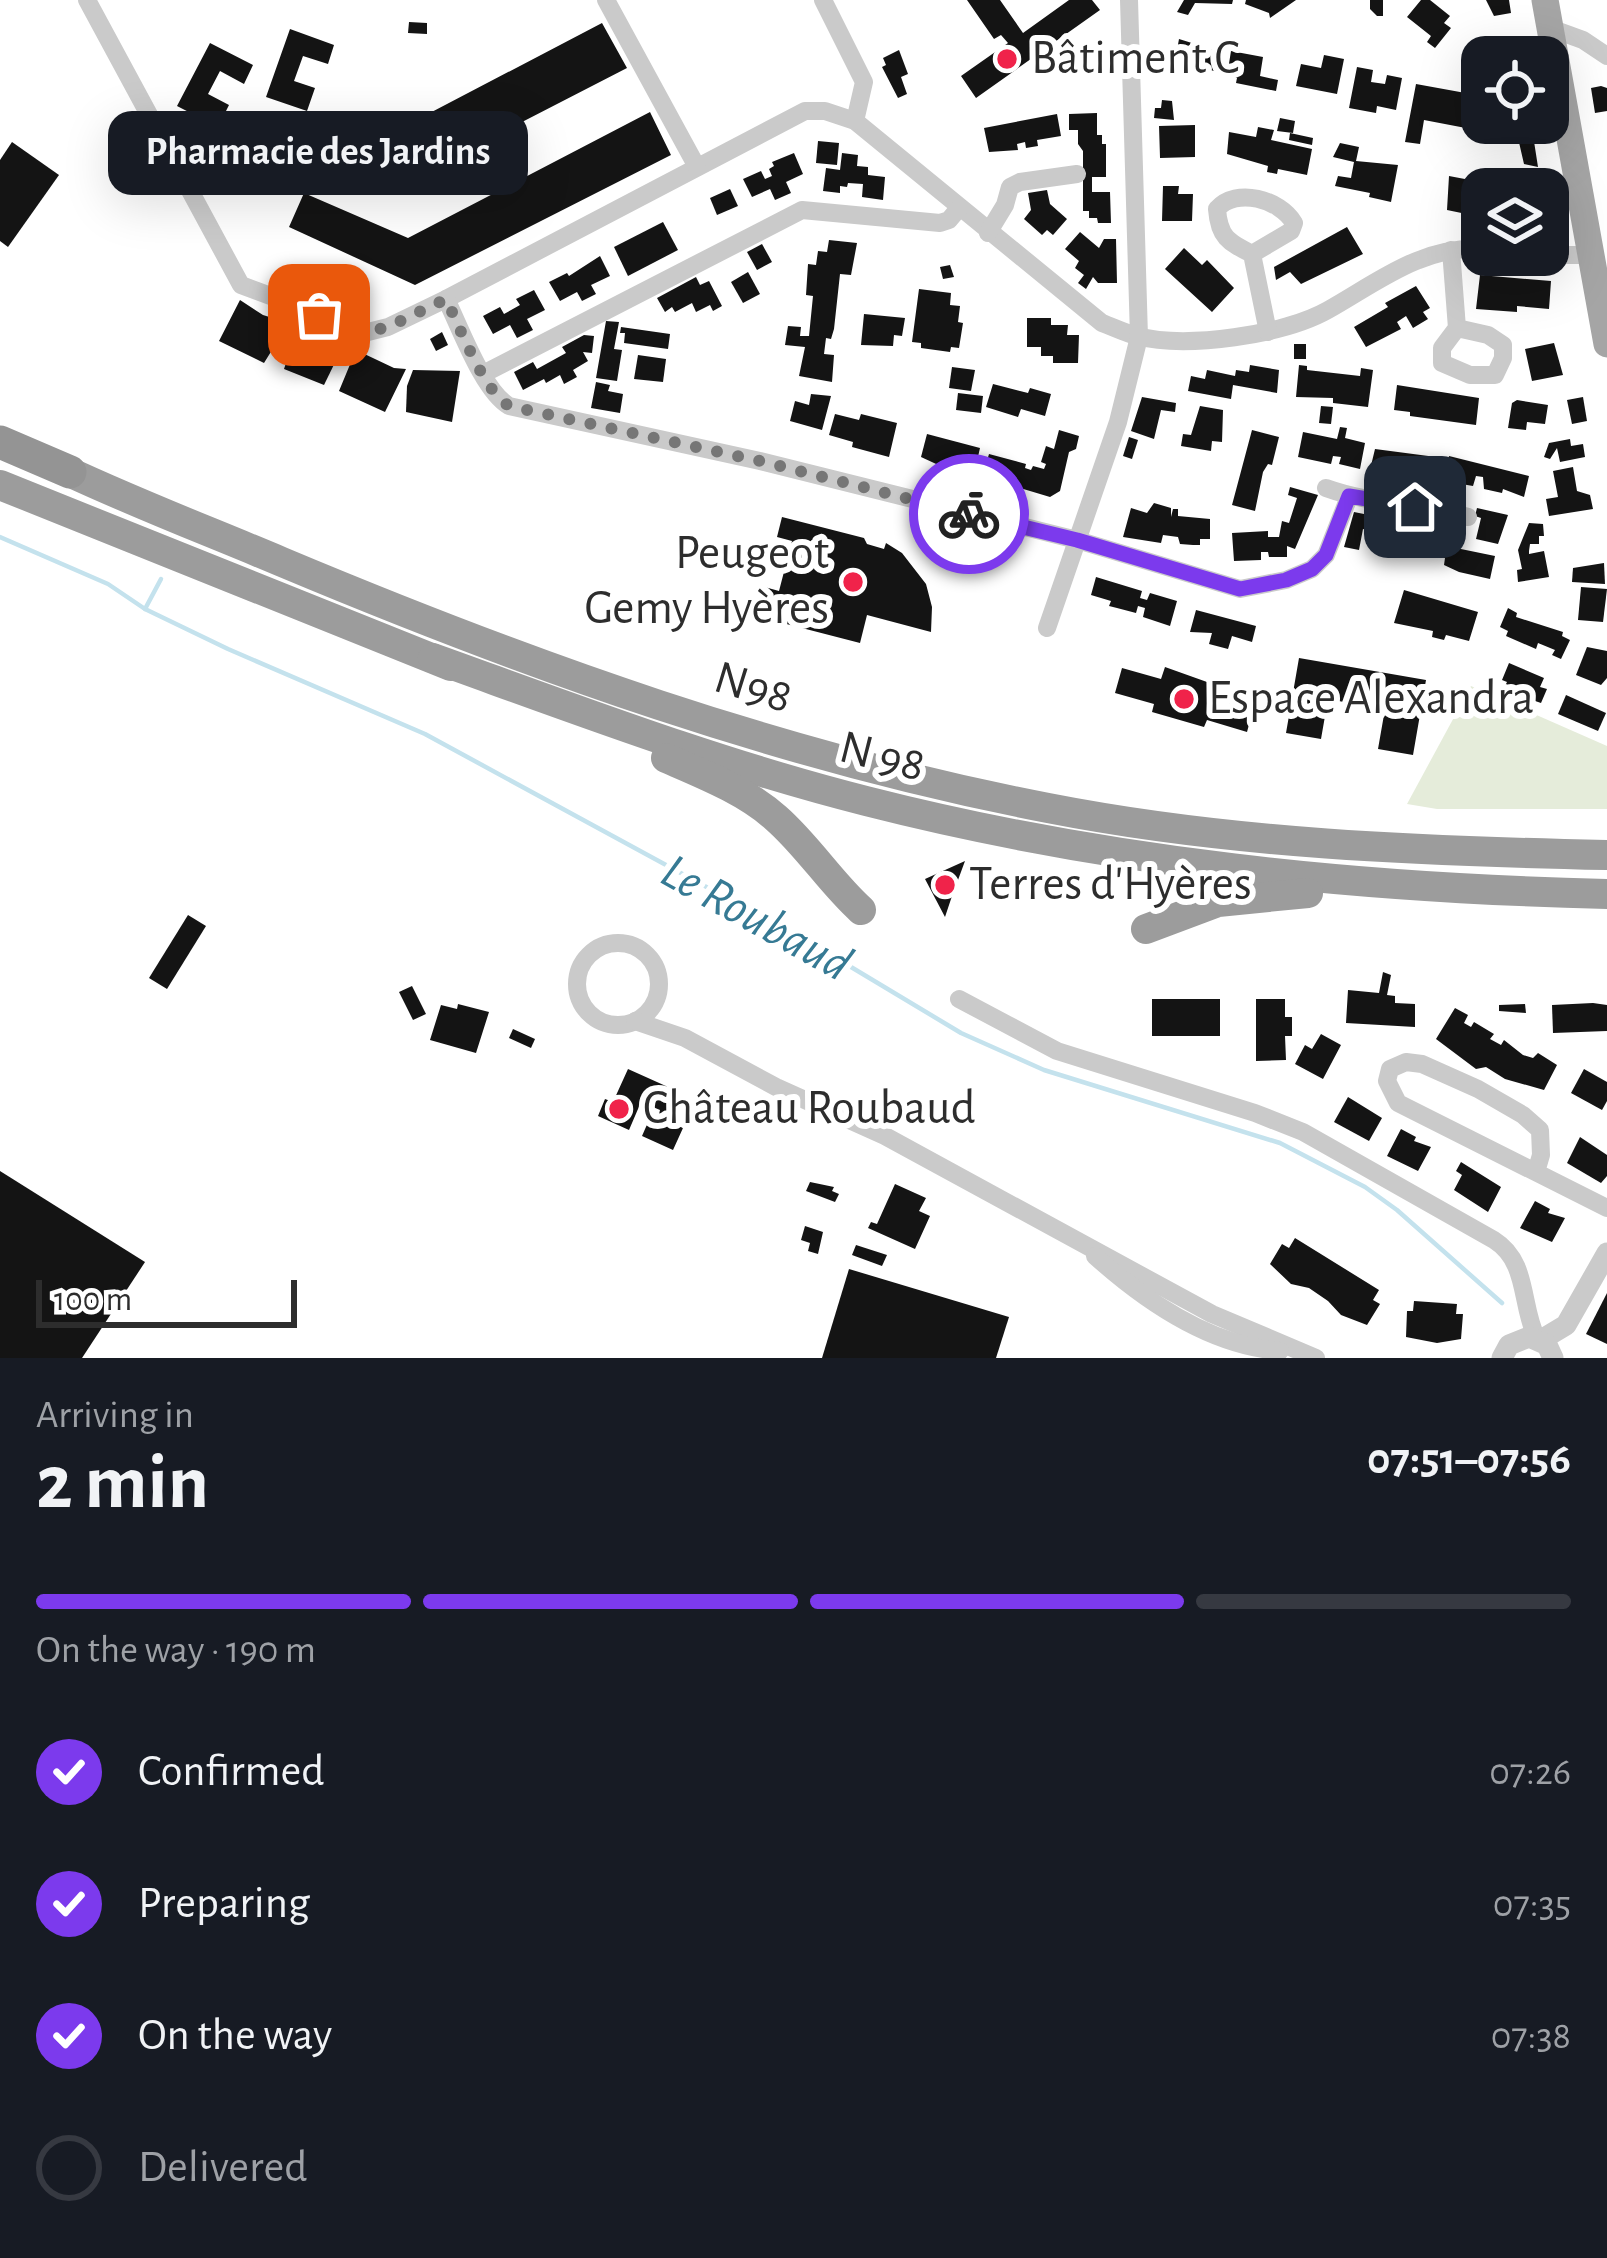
<!DOCTYPE html>
<meta charset="utf-8">
<style>
body{margin:0;font-family:"Alegreya Sans",sans-serif;background:#242831;color:#f1f3f6;height:100vh;display:flex;flex-direction:column;font-size:45px;white-space:nowrap}
*{box-sizing:border-box;margin:0}
p{font-size:39px;color:#9ea1a6}
.icon{flex:none;width:66px;height:66px;fill:none;stroke:currentColor;stroke-width:2;stroke-linecap:round;stroke-linejoin:round}
.map{position:relative;height:1358px;overflow:hidden}
.panel{display:flex;flex-direction:column;background:#171b24;flex:1}
.panel>*{flex:none}
.controls{position:absolute;left:1461px;top:36px;display:grid;gap:24px}
.controls a{display:grid;place-items:center;width:108px;height:108px;border-radius:24px;background:#171b24;box-shadow:0 12px 48px #0002;font-size:60px}
.scale{position:absolute;left:36px;bottom:30px;width:261px;box-sizing:border-box;padding-left:12px;border:6px solid #2d2d2d;border-top:0;font-size:33px;line-height:42px;white-space:nowrap;color:#2d2d2d;-webkit-text-stroke:9px #fff;paint-order:stroke}
.pin{position:absolute;display:grid;place-items:center;width:102px;height:102px;color:#fff;margin:-51px;border-radius:24px;box-shadow:0 6px 18px #0006}
.courier{position:absolute;display:grid;place-items:center;width:120px;height:120px;margin:-60px;border:9px solid #7c3aed;border-radius:50%;background:#fff;color:#222;box-shadow:0 3px 15px #0007}
.bubble{position:absolute;height:84px;border-radius:24px;background:#171b24;box-shadow:0 12px 48px #0002;font-size:39px;font-weight:700;line-height:84px;text-align:center}
.headline em{font-style:normal;font-weight:700}
.headline div{display:flex;flex-direction:column-reverse}
.headline{display:flex;align-items:center;justify-content:space-between;height:204px;padding:0 36px}
h1{font-size:78px;font-weight:700;line-height:90px}
.bar{display:grid;grid-template-columns:repeat(4,1fr);gap:18px 12px;align-content:center;height:144px;padding:0 36px}
.bar i{height:15px;border-radius:9px;background:#363941}
.bar .current{background:#7c3aed}
.bar p{grid-column:span 4}
ol{padding:0 36px;list-style:none}
li{display:flex;align-items:center;gap:36px;height:132px}
li p{margin-inline-start:auto}
li .icon{padding:12px;border-radius:50%;background:#7c3aed;color:#fff;stroke-width:4}
li:last-child{color:#9ea1a6}
li i{width:66px;height:66px;border:6px solid #363941;border-radius:50%}
.map>svg:first-child{display:block}
.green{fill:#e5ecda}
.lines{fill:none;stroke-linecap:round;stroke-linejoin:round}
.stream{stroke:#c4e2ed;stroke-width:4.5}
.building{fill:#141414}
.minor{stroke:#cacaca;stroke-width:18}
.tertiary{stroke:#cacaca;stroke-width:21}
.primary{stroke:#a5a5a5;stroke-width:27}
.trunk{stroke:#9c9c9c;stroke-width:30}
.motorway{stroke:#949494;stroke-width:33}
.done{stroke:#767676;stroke-width:12;stroke-dasharray:0 21.6}
.route{stroke:#7c3aed;stroke-width:15}
.poi-dot{fill:#f0234a;stroke:#fff;stroke-width:4.5}
.labels{text-anchor:middle;dominant-baseline:central;stroke-width:12;stroke-linejoin:round;paint-order:stroke}
.poi-label{font-size:48px;fill:#2d2d2d;stroke:#fff;text-anchor:start}
.street-label{font-size:48px;fill:#2d2d2d;stroke:#fff}
.water-label{font-size:51px;font-style:italic;fill:#367a94;stroke:#fff}
</style>
<div class="map">
<svg width="1607" height="1358" viewBox="0 0 1607 1358">
<rect width="100%" height="100%" fill="#fff"/>
<polygon class="green" points="1471,686 1607,746 1607,809 1437,809 1407,804"/>
<g class="lines">
<g class="stream">
<polyline points="0,537 108,584 145,609 228,649 425,734 826,952 961,1033 1044,1070 1280,1143 1365,1187 1397,1210 1502,1303"/>
<polyline points="145,609 161,579"/>
</g>
</g>
<g class="building">
<polygon points="967,0 1000,0 1023,33 1069,0 1092,0 1100,10 976,98 961,76 1008,43 1001,35 994,39"/>
<polygon points="1184,0 1233,0 1232,4 1195,3 1188,15 1177,12"/>
<polygon points="1246,0 1296,0 1270,18 1269,13 1245,4"/>
<polygon points="1370,0 1383,0 1383,16 1377,16 1370,9"/>
<polygon points="1421,0 1430,0 1450,16 1444,23 1451,28 1435,48 1427,42 1431,36 1407,17"/>
<polygon points="1486,0 1509,0 1511,13 1494,16"/>
<polygon points="409,22 427,23 427,34 408,33"/>
<polygon points="602,23 627,68 390,190 320,158 370,130 384,137"/>
<polygon points="290,29 334,45 328,64 303,56 294,81 315,88 307,111 266,97"/>
<polygon points="1179,39 1224,53 1220,72 1183,65 1186,52 1177,50"/>
<polygon points="1501,41 1503,52 1517,49 1518,57 1480,57 1477,45"/>
<polygon points="210,43 253,65 244,84 220,71 208,94 229,105 218,127 177,106"/>
<polygon points="899,50 908,74 901,77 907,94 898,98 882,67 886,65 883,58"/>
<polygon points="1231,51 1263,57 1260,76 1278,80 1276,91 1236,83 1237,78 1227,76"/>
<polygon points="1324,55 1344,59 1337,94 1296,86 1301,64 1321,68"/>
<polygon points="1357,67 1373,70 1371,82 1385,84 1387,75 1402,78 1396,110 1377,106 1376,113 1349,108"/>
<polygon points="1416,84 1482,96 1482,123 1527,123 1525,134 1533,135 1538,167 1524,164 1518,138 1424,120 1420,144 1405,142"/>
<polygon points="1601,86 1607,88 1607,111 1595,113 1591,88"/>
<polygon points="1162,100 1172,101 1174,120 1154,118 1155,108 1161,108"/>
<polygon points="650,112 671,155 415,285 289,227 304,193 408,238"/>
<polygon points="1097,113 1097,135 1102,135 1102,144 1106,144 1106,177 1092,177 1092,192 1110,192 1111,223 1098,223 1097,218 1089,218 1089,211 1083,211 1083,151 1078,144 1078,130 1069,130 1069,114"/>
<polygon points="1057,114 1061,136 1037,140 1038,146 1026,148 1025,142 1017,144 1018,150 989,152 984,128"/>
<polygon points="1280,118 1295,121 1293,133 1277,131"/>
<polygon points="1195,125 1195,157 1160,158 1159,126"/>
<polygon points="1258,127 1274,130 1271,140 1312,149 1307,175 1278,169 1277,174 1267,172 1268,166 1227,154 1229,132 1256,137"/>
<polygon points="1290,133 1313,138 1312,145 1289,140"/>
<polygon points="818,141 839,143 837,165 816,163"/>
<polygon points="12,142 59,175 8,247 0,241 0,160"/>
<polygon points="1340,143 1359,147 1356,161 1398,165 1391,202 1369,197 1370,193 1335,186 1338,176 1351,178 1354,162 1333,157"/>
<polygon points="794,153 803,174 786,182 791,193 775,200 770,189 752,197 743,179 761,171 765,179 772,176 769,169 774,166 772,162"/>
<polygon points="842,153 858,155 857,166 868,167 868,175 885,177 883,200 862,197 863,184 848,183 847,187 840,186 840,193 823,191 826,168 840,170"/>
<polygon points="1449,176 1507,187 1507,189 1482,189 1482,204 1478,203 1476,216 1447,210"/>
<polygon points="1163,186 1179,186 1178,194 1193,194 1192,221 1162,221"/>
<polygon points="730,189 738,206 717,215 710,198"/>
<polygon points="1047,190 1050,204 1067,219 1053,235 1047,230 1042,235 1024,219 1031,210 1028,193"/>
<polygon points="663,222 678,250 628,276 614,247"/>
<polygon points="1347,227 1363,254 1301,284 1290,272 1276,280 1274,267"/>
<polygon points="1080,232 1099,248 1104,239 1116,239 1117,283 1098,283 1093,277 1086,289 1078,283 1084,275 1075,268 1079,261 1065,249"/>
<polygon points="829,240 857,243 851,275 840,274 834,329 831,339 826,338 824,354 834,355 832,382 799,376 805,347 785,345 788,326 801,327 800,336 809,336 813,296 806,295 808,264 816,265 818,251 827,252"/>
<polygon points="762,244 772,262 757,270 747,252"/>
<polygon points="1184,248 1202,265 1207,260 1234,288 1212,312 1165,269"/>
<polygon points="600,256 610,276 591,285 596,294 582,301 577,292 560,301 549,282 567,273 569,276"/>
<polygon points="950,265 954,277 943,279 940,267"/>
<polygon points="748,272 760,294 743,303 731,282"/>
<polygon points="1480,275 1551,281 1549,309 1517,306 1517,312 1476,309"/>
<polygon points="696,277 700,285 709,281 722,306 713,311 710,305 696,312 692,303 675,312 672,307 665,312 657,298"/>
<polygon points="1416,286 1430,308 1423,312 1428,319 1413,328 1406,316 1397,322 1401,329 1366,347 1354,327 1388,307 1385,303"/>
<polygon points="919,289 951,293 950,305 960,306 958,322 963,323 959,348 951,347 950,352 921,348 921,343 912,342"/>
<polygon points="534,290 545,310 527,319 533,330 517,338 510,325 493,334 483,316 500,307 504,314 520,305 516,299"/>
<polygon points="240,300 263,315 282,321 277,342 264,363 219,341"/>
<polygon points="864,314 905,318 902,336 894,335 893,346 861,345"/>
<polygon points="1027,318 1051,318 1051,325 1068,325 1067,335 1079,335 1078,363 1053,363 1053,356 1041,356 1041,347 1027,347"/>
<polygon points="606,321 619,322 614,349 622,350 617,381 596,378"/>
<polygon points="621,327 670,334 668,349 624,343 625,333 620,333"/>
<polygon points="298,328 343,346 324,385 284,369"/>
<polygon points="442,332 448,345 436,351 430,339"/>
<polygon points="584,335 594,336 592,353 583,352 588,361 573,370 577,377 564,384 560,375 546,383 544,379 523,390 514,372 533,362 537,369 566,353 562,347"/>
<polygon points="1554,343 1563,375 1532,381 1525,349"/>
<rect x="1294" y="344" width="12" height="15"/>
<polygon points="356,350 394,368 406,369 385,412 339,391"/>
<polygon points="638,355 666,359 663,382 634,379"/>
<polygon points="1250,365 1279,370 1277,393 1233,385 1231,399 1188,391 1191,376 1205,379 1207,370 1235,376 1236,370 1249,372"/>
<polygon points="1299,365 1307,366 1307,370 1360,376 1361,368 1373,370 1368,407 1333,403 1333,398 1296,397"/>
<polygon points="952,367 975,370 971,391 949,388"/>
<polygon points="413,370 460,371 452,422 406,412 407,386"/>
<polygon points="596,382 610,385 608,391 623,394 620,413 591,408"/>
<polygon points="993,384 1028,393 1030,388 1051,394 1045,416 1021,409 1018,417 986,407"/>
<polygon points="1397,385 1479,398 1476,425 1410,416 1410,412 1394,410"/>
<polygon points="958,393 983,396 981,413 956,410"/>
<polygon points="811,394 831,396 822,430 790,421 795,401 809,405"/>
<polygon points="1142,397 1176,403 1175,412 1161,410 1154,439 1131,431"/>
<polygon points="1583,397 1587,421 1572,424 1567,400"/>
<polygon points="1517,400 1548,405 1545,424 1527,422 1526,430 1508,428 1512,403"/>
<polygon points="1200,406 1223,410 1222,442 1212,441 1211,451 1181,446 1183,434 1191,435"/>
<polygon points="1321,406 1333,407 1331,424 1319,423"/>
<polygon points="835,414 859,420 861,414 897,423 889,457 852,447 853,442 829,435"/>
<polygon points="1340,427 1347,428 1345,438 1365,443 1360,469 1339,464 1341,457 1333,456 1331,464 1298,457 1303,432 1337,439"/>
<polygon points="1059,430 1079,436 1076,449 1069,452 1060,491 1050,497 1020,488 1019,491 1008,488 1007,493 981,481 989,454 1026,464 1025,468 1031,470 1033,466 1044,469 1046,464 1041,462 1046,446 1054,449"/>
<polygon points="1252,430 1279,437 1272,465 1268,464 1263,472 1255,511 1232,505"/>
<polygon points="927,434 980,448 974,474 947,469 921,457"/>
<polygon points="1129,437 1138,440 1132,459 1123,456"/>
<polygon points="1570,439 1571,446 1583,444 1585,457 1560,462 1557,448 1550,459 1544,457 1549,443"/>
<polygon points="1375,449 1436,457 1430,484 1414,476 1413,480 1369,474"/>
<polygon points="1449,456 1529,476 1524,497 1503,489 1502,493 1484,489 1483,477 1476,476 1473,486 1444,481"/>
<polygon points="1573,467 1577,491 1590,495 1593,509 1549,516 1546,499 1558,497 1553,471"/>
<polygon points="1290,487 1318,495 1295,549 1287,546 1287,557 1269,557 1268,552 1261,552 1261,560 1234,561 1232,533 1268,531 1268,537 1279,537 1282,521 1289,523 1297,498 1288,495"/>
<polygon points="1154,503 1171,508 1171,517 1173,509 1178,509 1178,516 1210,519 1210,539 1200,539 1200,545 1193,545 1180,544 1178,537 1163,535 1161,543 1123,537 1131,508 1147,513"/>
<polygon points="1477,508 1508,515 1498,544 1476,539 1481,518 1475,516"/>
<polygon points="1354,512 1379,517 1378,526 1385,528 1386,522 1394,524 1395,520 1417,524 1412,550 1382,544 1374,540 1376,532 1363,529 1359,550 1344,547"/>
<polygon points="782,517 864,538 867,544 884,549 886,543 902,553 926,584 932,607 931,632 867,615 860,643 771,620 775,604 757,599 761,586 779,591 792,541 777,537"/>
<polygon points="1529,523 1543,524 1544,536 1539,536 1539,544 1530,544 1529,551 1529,554 1544,551 1549,577 1518,582 1517,570 1522,569 1518,550"/>
<polygon points="1428,535 1449,539 1456,548 1495,556 1490,579 1459,572 1444,565 1445,558 1424,554"/>
<polygon points="1604,563 1605,584 1572,582 1573,568"/>
<polygon points="1096,577 1142,591 1140,598 1147,600 1150,593 1177,601 1170,626 1143,617 1145,608 1138,606 1136,613 1117,608 1109,606 1111,601 1091,595"/>
<polygon points="1581,587 1607,589 1603,622 1578,620"/>
<polygon points="1404,590 1478,612 1469,641 1446,635 1444,640 1432,637 1433,631 1394,623"/>
<polygon points="1508,608 1517,613 1516,617 1563,632 1562,636 1570,640 1561,659 1552,655 1555,650 1538,643 1536,649 1506,636 1508,631 1500,627"/>
<polygon points="1196,610 1256,626 1252,642 1232,636 1228,649 1209,644 1212,633 1190,632"/>
<polygon points="1587,647 1607,651 1607,678 1601,685 1576,675"/>
<polygon points="1299,658 1426,680 1413,755 1378,749 1385,709 1365,706 1328,699 1321,739 1286,733"/>
<polygon points="1509,663 1544,678 1540,687 1547,689 1541,703 1503,690 1507,682 1502,680"/>
<polygon points="1165,667 1207,682 1208,679 1218,682 1214,694 1254,706 1247,732 1207,720 1204,727 1152,712 1154,704 1115,693 1122,668 1161,679"/>
<polygon points="1566,695 1606,713 1598,731 1558,714"/>
<polygon points="965,861 951,899 945,917 925,879"/>
<polygon points="188,915 206,926 167,989 149,978"/>
<polygon points="1383,972 1391,975 1387,995 1395,996 1395,1003 1415,1004 1415,1027 1346,1023 1348,990 1379,993"/>
<polygon points="412,986 426,1014 413,1020 399,992"/>
<rect x="1152" y="999" width="68" height="37"/>
<polygon points="1256,999 1285,999 1285,1017 1292,1017 1292,1036 1285,1036 1286,1060 1256,1061"/>
<polygon points="1593,1003 1607,1005 1607,1031 1553,1033 1552,1005"/>
<polygon points="458,1004 489,1012 476,1053 430,1040 441,1005 457,1009"/>
<polygon points="1525,1004 1526,1013 1499,1011 1499,1005"/>
<polygon points="1455,1008 1468,1015 1464,1023 1471,1027 1474,1022 1494,1034 1490,1039 1501,1045 1504,1040 1523,1055 1533,1058 1538,1053 1557,1065 1544,1090 1505,1079 1486,1067 1476,1069 1436,1039"/>
<polygon points="513,1029 535,1039 531,1048 509,1038"/>
<polygon points="1321,1034 1341,1045 1323,1079 1295,1064 1305,1045 1312,1049"/>
<polygon points="628,1069 677,1091 669,1108 688,1117 673,1150 642,1136 649,1120 657,1123 660,1110 641,1102 629,1130 598,1116 605,1099 613,1102"/>
<polygon points="1584,1069 1607,1082 1607,1101 1602,1110 1571,1093"/>
<polygon points="1348,1097 1382,1118 1369,1141 1334,1122"/>
<polygon points="1401,1129 1416,1137 1414,1141 1431,1147 1418,1171 1387,1156"/>
<polygon points="1580,1137 1607,1155 1607,1176 1601,1183 1567,1163"/>
<polygon points="1461,1162 1501,1187 1488,1212 1454,1190 1462,1175 1456,1171"/>
<polygon points="0,1171 145,1262 82,1358 0,1358"/>
<polygon points="810,1182 834,1187 832,1191 839,1194 835,1202 806,1191"/>
<polygon points="895,1184 926,1198 919,1211 930,1216 915,1249 868,1228 871,1222 877,1224"/>
<polygon points="1535,1201 1550,1209 1548,1213 1565,1218 1552,1242 1520,1228"/>
<polygon points="805,1226 823,1232 818,1254 808,1251 810,1243 801,1240"/>
<polygon points="1295,1238 1379,1290 1373,1300 1380,1304 1367,1325 1341,1315 1328,1301 1309,1288 1291,1284 1270,1264 1282,1244 1289,1248"/>
<polygon points="856,1245 887,1255 882,1266 852,1255"/>
<polygon points="849,1269 1009,1317 996,1358 822,1358"/>
<polygon points="1607,1293 1607,1344 1586,1334"/>
<polygon points="1414,1301 1457,1304 1456,1314 1463,1314 1461,1339 1437,1343 1406,1337 1407,1311 1413,1311"/>
</g>
<g class="lines">
<g class="minor">
<path d="M87,0L241,285L368,332L388,327L446,299L805,111H825L855,121L1102,323C1113,327 1125,333 1137,336C1186,349 1284,335 1328,310C1378,282 1421,246 1482,249"/>
<polyline points="606,0 697,167"/>
<polyline points="823,0 864,82 855,121"/>
<polyline points="1550,28 1583,40 1607,56"/>
<polyline points="988,233 1005,205 1010,187 1020,182 1077,174"/>
<polyline points="1451,250 1457,328 1488,335 1503,345 1503,358 1495,375 1470,375 1442,363 1442,348 1457,328"/>
<path d="M1252,254C1228,242 1219,237 1217,209C1236,187 1280,199 1294,223L1291,231L1252,254L1268,332"/>
<polyline points="1548,255 1591,255"/>
<path d="M446,299C460,327 483,391 509,406L760,461L1077,540L1240,589L1286,580L1312,569L1326,555L1349,497"/>
<polyline points="483,374 802,210 940,223 949,220 959,208"/>
<path d="M1326,488C1373,505 1421,503 1468,517"/>
<polyline points="1047,628 1118,422 1139,337 1129,0"/>
<circle cx="618" cy="984" r="41"/>
<path d="M959,999L1057,1051L1255,1113L1303,1132L1494,1240C1529,1262 1520,1305 1537,1339"/>
<polyline points="635,1021 685,1038 776,1087 885,1136 1212,1314 1316,1358"/>
<polyline points="1536,1172 1541,1155 1540,1130 1523,1115 1478,1089 1422,1064 1406,1062 1390,1069 1387,1081 1398,1103 1607,1208"/>
<path d="M1095,1256C1145,1301 1211,1346 1280,1351"/>
</g>
<g class="tertiary">
<polyline points="1541,1340 1566,1325 1607,1253"/>
<polyline points="1502,1358 1509,1345 1529,1337 1547,1345 1553,1358"/>
</g>
<polyline class="primary" points="1545,0 1607,344"/>
<g class="trunk">
<path d="M48,462C124,499 204,529 282,562C530,666 783,757 1048,808C1232,844 1420,851 1607,855"/>
<polyline points="0,485 451,666"/>
<path d="M433,658C575,709 719,764 866,801C1109,863 1357,888 1607,894"/>
<path d="M666,758C703,774 746,791 776,818C808,846 830,882 861,910"/>
<polyline points="1146,929 1218,902 1308,893"/>
</g>
<polyline class="motorway" points="0,442 70,472"/>
</g>
<g class="lines">
<path class="done" d="M319,315L368,332L388,327L446,299C460,327 483,390 509,406L760,461L969,514"/>
<polyline class="route" points="969,514 1077,540 1240,589 1286,580 1312,569 1326,555 1349,496 1415,507"/>
</g>
<g class="poi-dot">
<circle cx="1007" cy="59" r="12"/>
<circle cx="853" cy="582" r="12"/>
<circle cx="1184" cy="699" r="12"/>
<circle cx="945" cy="885" r="12"/>
<circle cx="619" cy="1109" r="12"/>
</g>
<g class="labels">
<g class="poi-label">
<text x="1031" y="59">Bâtiment C</text>
<text x="829" y="554" text-anchor="end">Peugeot<tspan x="829" dy="55">Gemy Hyères</tspan></text>
<text x="1208" y="699">Espace Alexandra</text>
<text x="969" y="885">Terres d'Hyères</text>
<text x="643" y="1109">Château Roubaud</text>
</g>
<g class="street-label">
<text transform="translate(753 688) rotate(17)">N98</text>
<text transform="translate(882 757) rotate(14)">N 98</text>
</g>
<g class="water-label">
<text transform="translate(756 918) rotate(29)">Le Roubaud</text>
</g>
</g>
</svg>
<div class="controls">
<a><svg class="icon" aria-label="locate" viewBox="0 0 24 24"><circle cx="12" cy="12" r="6"/><path d="M12 2v4M12 18v4M2 12h4M18 12h4"/></svg></a>
<a><svg class="icon" aria-label="layers" viewBox="0 0 24 24"><path d="M12 4l9 5-9 5-9-5zM3 14l9 5 9-5"/></svg></a>
</div>
<div class="scale">100 m</div>
<div class="pin" style="left:319px;top:315px;background:#ea580c"><svg class="icon" aria-label="bag" viewBox="0 0 24 24"><path d="M5 8h14l-1 12H6zM9 8a3 3 0 0 1 6 0"/></svg></div>
<div class="pin" style="left:1415px;top:507px;background:#1f2937"><svg class="icon" aria-label="home" viewBox="0 0 24 24"><path d="M3 11l9-7 9 7M6 9v11h12V9"/></svg></div>
<div class="courier" style="left:969px;top:514px"><svg class="icon" aria-label="bike" viewBox="0 0 24 24"><circle cx="6" cy="16" r="4"/><circle cx="18" cy="16" r="4"/><path d="M6 16l4-8h5l3 8M10 8l3 8H6M13 5h3"/></svg></div>
<div class="bubble" style="left:108px;top:111px;width:420px">Pharmacie des Jardins</div>
</div>
<section class="panel">
<div class="headline"><div><h1>2 min</h1><p>Arriving in</p></div><em>07:51–07:56</em></div>
<div class="bar"><i class="current"></i><i class="current"></i><i class="current"></i><i></i><p>On the way · 190 m</p></div>
<ol>
<li><svg class="icon" aria-label="check" viewBox="0 0 24 24"><path d="M5 12l5 5 9-10"/></svg>Confirmed<p>07:26</p></li>
<li><svg class="icon" aria-label="check" viewBox="0 0 24 24"><path d="M5 12l5 5 9-10"/></svg>Preparing<p>07:35</p></li>
<li><svg class="icon" aria-label="check" viewBox="0 0 24 24"><path d="M5 12l5 5 9-10"/></svg>On the way<p>07:38</p></li>
<li><i></i>Delivered</li>
</ol>
</section>
